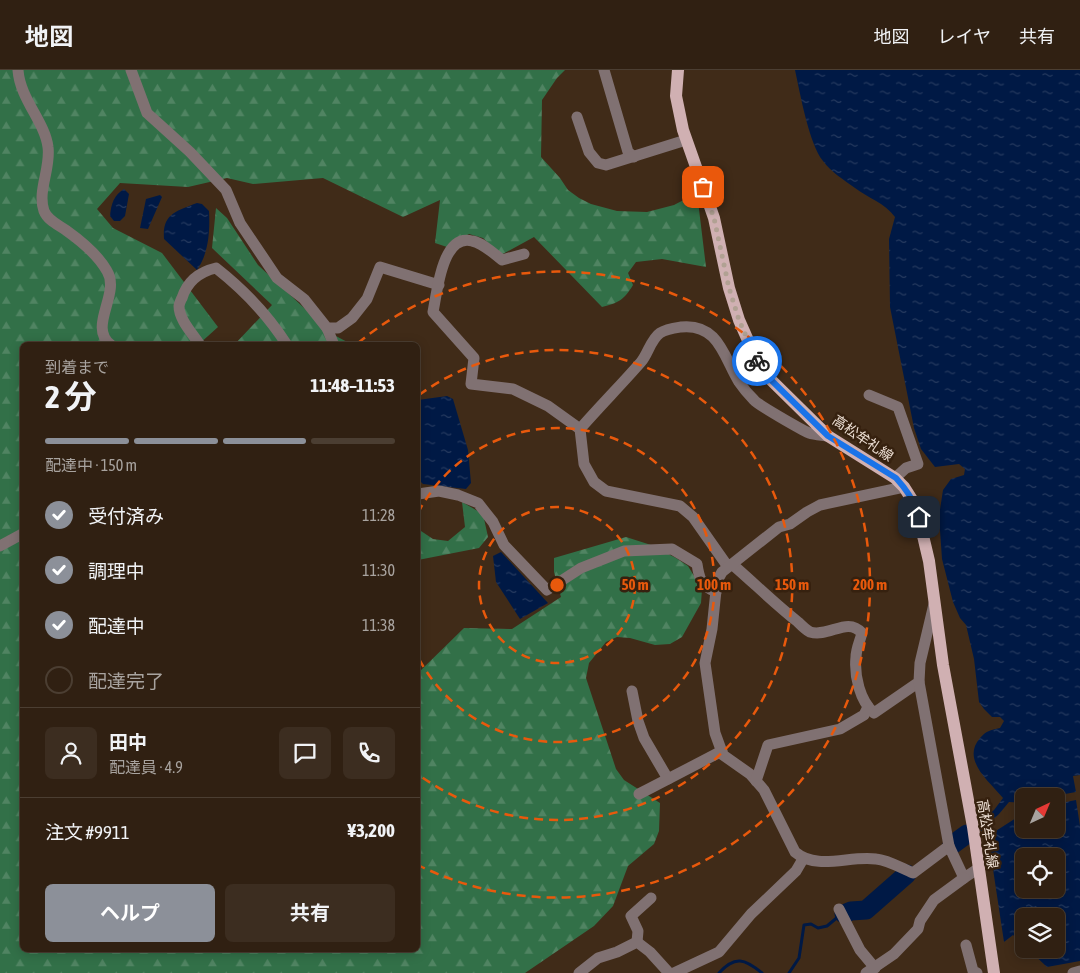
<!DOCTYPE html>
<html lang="ja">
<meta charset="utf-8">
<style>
body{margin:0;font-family:"Asap Condensed","Noto Sans JP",sans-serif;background:#3c2d20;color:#f1f3f6;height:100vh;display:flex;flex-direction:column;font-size:19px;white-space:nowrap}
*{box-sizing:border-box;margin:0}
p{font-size:16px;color:#a8a39f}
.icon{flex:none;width:28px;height:28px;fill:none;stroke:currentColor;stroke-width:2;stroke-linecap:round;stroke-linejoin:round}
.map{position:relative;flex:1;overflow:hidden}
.details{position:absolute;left:20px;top:272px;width:400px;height:610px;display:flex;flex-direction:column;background:#302012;border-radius:8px;box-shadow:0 2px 12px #0003,0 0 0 1px #4b3e32}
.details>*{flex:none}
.needle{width:32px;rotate:44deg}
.tools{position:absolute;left:1015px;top:718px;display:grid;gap:10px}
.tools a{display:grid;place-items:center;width:50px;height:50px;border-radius:8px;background:#302012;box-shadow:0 2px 12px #0003,0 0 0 1px #4b3e32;font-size:25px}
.pin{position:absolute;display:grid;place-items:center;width:42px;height:42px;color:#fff;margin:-21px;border-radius:10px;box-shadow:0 2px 8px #0006}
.courier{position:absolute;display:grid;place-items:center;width:50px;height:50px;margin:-25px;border:4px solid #1a73e8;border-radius:50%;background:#fff;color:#222;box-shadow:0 1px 6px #0007}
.summary em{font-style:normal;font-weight:700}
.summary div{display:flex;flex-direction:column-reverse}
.summary{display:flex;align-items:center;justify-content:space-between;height:85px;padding:0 25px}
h1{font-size:32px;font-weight:700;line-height:38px}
.bar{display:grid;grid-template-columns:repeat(4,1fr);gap:8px 5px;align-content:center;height:60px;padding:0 25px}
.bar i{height:6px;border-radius:4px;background:#4b3e32}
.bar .on{background:#8c9099}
.bar p{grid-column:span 4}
.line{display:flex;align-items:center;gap:12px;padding:0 25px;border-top:1px solid #4b3e32}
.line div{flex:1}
.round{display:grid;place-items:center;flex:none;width:52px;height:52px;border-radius:8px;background:#3c2d20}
ol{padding:0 25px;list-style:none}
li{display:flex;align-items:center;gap:15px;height:55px}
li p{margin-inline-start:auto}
li .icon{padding:5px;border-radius:50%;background:#8c9099;color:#fff;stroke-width:4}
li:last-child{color:#a8a39f}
li i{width:28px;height:28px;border:2px solid #4b3e32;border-radius:50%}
.primary-button{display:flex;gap:10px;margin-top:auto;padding:10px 25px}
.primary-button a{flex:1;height:58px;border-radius:8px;background:#8c9099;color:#fff;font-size:20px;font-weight:700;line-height:58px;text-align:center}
.primary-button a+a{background:#3c2d20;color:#f1f3f6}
header{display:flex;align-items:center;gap:30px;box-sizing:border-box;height:70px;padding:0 25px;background:#302012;border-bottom:1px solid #4b3e32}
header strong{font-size:24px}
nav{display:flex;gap:28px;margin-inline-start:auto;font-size:18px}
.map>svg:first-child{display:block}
.forest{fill:url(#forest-firs)}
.water{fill:url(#water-ripples);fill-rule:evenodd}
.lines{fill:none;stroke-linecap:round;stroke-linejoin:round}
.stream{stroke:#001945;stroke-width:3}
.river{stroke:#001945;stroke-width:19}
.minor{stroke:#807172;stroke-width:11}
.major{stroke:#d0b0b2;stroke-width:12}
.done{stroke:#b1a193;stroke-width:5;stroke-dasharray:0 9}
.route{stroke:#1a73e8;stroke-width:6}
.ring{fill:none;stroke:#e8590c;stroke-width:2.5;stroke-dasharray:9 6}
.labels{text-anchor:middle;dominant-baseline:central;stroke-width:5;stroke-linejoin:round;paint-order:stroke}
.street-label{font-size:14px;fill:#eee0d5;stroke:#36210f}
.centre{fill:#e8590c;stroke:#36210f;stroke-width:2.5}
.ring-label{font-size:15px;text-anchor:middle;font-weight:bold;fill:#e8590c;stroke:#36210f;stroke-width:5;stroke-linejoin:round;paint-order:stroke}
</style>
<header>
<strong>地図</strong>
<nav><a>地図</a><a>レイヤ</a><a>共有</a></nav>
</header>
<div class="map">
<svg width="1080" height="903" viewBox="0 0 1080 903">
<defs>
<pattern id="forest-firs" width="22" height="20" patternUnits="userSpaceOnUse" patternTransform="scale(1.25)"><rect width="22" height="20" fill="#327048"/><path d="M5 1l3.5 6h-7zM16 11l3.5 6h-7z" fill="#508462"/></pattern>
<pattern id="water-ripples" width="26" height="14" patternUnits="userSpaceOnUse" patternTransform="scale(1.25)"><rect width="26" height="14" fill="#001945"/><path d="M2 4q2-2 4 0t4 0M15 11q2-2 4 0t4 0" fill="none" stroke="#263a5f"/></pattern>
</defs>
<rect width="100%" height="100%" fill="#402b18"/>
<g class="forest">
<path d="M0,0H565L557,8L542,30L541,87L560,108L568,120L579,128L591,134L617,141L647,142L674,135L697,123L706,197L662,189L636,192L628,203L633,215C624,230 618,233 602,237L534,167L501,185L483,168L469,164L447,177L435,173L440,130L403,147L323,108L253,114L227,108L188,117L120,113L97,139L113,158L162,183L218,257L198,275H22V880H418V603L464,558L512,559L561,527L554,502V488L626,467L651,475L676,488L688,496L702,519L701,533L682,567L670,574L655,575L630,568L617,567L606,572L589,593L586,608L616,699L624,710L660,733L659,761L654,774L628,796L613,836L594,856L525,903H0Z"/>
<polygon points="216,138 227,148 258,195 332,264 353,275 234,275 272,235 212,178"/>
<polygon points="462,432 483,444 488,467 479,478 418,490 418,459 433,469 448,471 465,457"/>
</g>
<g class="water">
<path d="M795,0H1080V705L1073,706L1076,722L1054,726H1024V733L1009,732L999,744L981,761L980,751L994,740L1003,728C989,711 961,690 980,668C986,661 990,660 1000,658L1004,651L1000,647H992L984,639L979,632L974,589L966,555L960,548L953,532L942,489L939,446L943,420L951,409L964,405L965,399L959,394L935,397L921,379L914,358L890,237L889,169L895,147C885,133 868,128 855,118C844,110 831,102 823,91C809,74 800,23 795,0Z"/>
<path d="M124,119L129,124L125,146L120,151H114L110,146C111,134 114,125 124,119Z"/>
<polygon points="160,125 162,127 148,159 140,158 146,129"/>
<path d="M197,133L202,134L209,141C210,160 209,183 197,200L164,169C162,144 176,141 197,133Z"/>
<polygon points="447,326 453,329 468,380 471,413 466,419 423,414 418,409 418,330"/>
<polygon points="501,482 548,533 520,549 496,512 493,486"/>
<path d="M1076,730L1080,756V891L1047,897L1028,879H1056V846H1024V875L1013,865L1004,872L988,766L1024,743V759H1056V734ZM1056,786V819H1024V786Z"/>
</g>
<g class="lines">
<g class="stream">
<path d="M719,903C735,885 745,889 762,903"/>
<polyline points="789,903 799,888 804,855 811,854 818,858 827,856 839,846"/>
</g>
<g class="river">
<polyline points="952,775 967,764"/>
<polyline points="844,844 851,841 866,840 907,804"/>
</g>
<g class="minor">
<path d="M18,0C20,29 45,52 48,77C51,98 37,121 44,141C48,151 59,155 67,161C81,171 98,185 107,201C121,224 87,257 111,275"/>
<polyline points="131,0 147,43 190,82 226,120 240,153 277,208 304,229 327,258 338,258 352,248 367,229 380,197 439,215"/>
<polyline points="604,0 628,82 634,87"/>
<polyline points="577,47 589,82 598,93 606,95 686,70"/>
<path d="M524,184L502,190C493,183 483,173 472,171C442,163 437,223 433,242L474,288L471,314L513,319L548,336L580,359"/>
<polyline points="327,258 334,275"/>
<path d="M200,275C193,264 179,250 179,236C179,235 181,229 182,228C187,212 199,202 216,198C244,220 268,245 287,275"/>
<polyline points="869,325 898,337 918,394 906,398 895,408"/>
<path d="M828,366C822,365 815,365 809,363C802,360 758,335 754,330C749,325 743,318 739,312C724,288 719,253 681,257C674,258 666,259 660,263C651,269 648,284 641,292C621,315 600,336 580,359L584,394L594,412L606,421L680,436L693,447L726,494L733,495C755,514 775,534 798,552C801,555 806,560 810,562C829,568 847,546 862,563C860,571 856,579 856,587C854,606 860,631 874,643L919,612L920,593L934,534"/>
<path d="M904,417L820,435L807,442L790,454L779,457L722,502L717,511L712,559L705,593L715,663L723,685L750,704L764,720L795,782C817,801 850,785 876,789C888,790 901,798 913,803L949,776L964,808L979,798"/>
<path d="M418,424L439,421L458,425L478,433L493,452L504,475L547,520L581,498L624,481L672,479L697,494C699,508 701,516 716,522"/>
<polyline points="0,476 22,464"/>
<polyline points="919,612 949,776"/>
<polyline points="632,621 638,651 644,668 668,709"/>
<polyline points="756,711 768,675 840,659 864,645 868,637"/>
<polyline points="639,724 722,681"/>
<polyline points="839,839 860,880 875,898"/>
<polyline points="637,872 638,861 631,846 651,828"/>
<polyline points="966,875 973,901 977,903"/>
<polyline points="579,903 598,888 617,882 637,872 650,882 669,903"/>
<polyline points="674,903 719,882 751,844 796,801 803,789"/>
<polyline points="866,903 894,884 918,859 920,851 934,830 964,808"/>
<polyline points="1073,903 1080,901"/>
</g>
<polyline class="major" points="678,0 676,26 683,60 714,148 729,218 739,250 758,293 767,306 828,366 895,408 904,417 916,436 929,491 943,595 973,757 994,903"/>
</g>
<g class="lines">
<polyline class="done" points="703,117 714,148 729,218 739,250 757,291"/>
<path class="route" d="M757,291L767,306L828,366L896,408C906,419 915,431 919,447"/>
</g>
<g class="ring">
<circle cx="557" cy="515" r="78"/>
<path d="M418 443A157 157 0 1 1 418 587"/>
<path d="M419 325A235 235 0 1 1 419 705"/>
<path d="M358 273A313 313 0 1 1 420 796"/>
</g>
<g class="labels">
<g class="street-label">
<text transform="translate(863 368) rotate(34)">高松牟礼線</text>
<text transform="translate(988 764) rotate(81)">高松牟礼線</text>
</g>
</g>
<circle cx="557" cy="515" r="8" class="centre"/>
<g class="ring-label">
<text x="635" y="520">50 m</text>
<text x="714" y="520">100 m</text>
<text x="792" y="520">150 m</text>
<text x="870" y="520">200 m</text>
</g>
</svg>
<div class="tools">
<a><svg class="needle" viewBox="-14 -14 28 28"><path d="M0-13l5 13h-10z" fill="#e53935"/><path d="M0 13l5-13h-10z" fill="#a8a39f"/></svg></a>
<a><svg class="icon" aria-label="locate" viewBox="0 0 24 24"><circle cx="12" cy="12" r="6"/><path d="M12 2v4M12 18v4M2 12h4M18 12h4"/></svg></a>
<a><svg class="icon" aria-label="layers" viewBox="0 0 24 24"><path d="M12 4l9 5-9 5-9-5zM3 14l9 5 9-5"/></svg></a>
</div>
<div class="pin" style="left:703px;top:117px;background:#ea580c"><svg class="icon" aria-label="bag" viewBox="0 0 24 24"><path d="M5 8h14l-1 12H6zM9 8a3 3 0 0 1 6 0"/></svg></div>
<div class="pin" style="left:919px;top:447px;background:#1f2937"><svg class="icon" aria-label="home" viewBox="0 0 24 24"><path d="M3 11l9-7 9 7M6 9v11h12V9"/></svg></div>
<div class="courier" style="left:757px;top:291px"><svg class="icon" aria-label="bike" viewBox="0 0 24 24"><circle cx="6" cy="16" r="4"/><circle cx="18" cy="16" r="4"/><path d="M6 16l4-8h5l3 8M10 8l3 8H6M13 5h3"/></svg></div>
<section class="details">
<div class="summary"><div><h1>2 分</h1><p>到着まで</p></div><em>11:48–11:53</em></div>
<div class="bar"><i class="on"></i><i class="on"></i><i class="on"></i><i></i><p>配達中 · 150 m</p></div>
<ol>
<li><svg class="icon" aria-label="check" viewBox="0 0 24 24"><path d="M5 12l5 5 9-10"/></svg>受付済み<p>11:28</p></li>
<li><svg class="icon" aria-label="check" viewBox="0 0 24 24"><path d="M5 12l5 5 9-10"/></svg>調理中<p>11:30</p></li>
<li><svg class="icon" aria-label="check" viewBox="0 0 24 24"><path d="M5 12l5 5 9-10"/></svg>配達中<p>11:38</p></li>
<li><i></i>配達完了</li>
</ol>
<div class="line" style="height:90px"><a class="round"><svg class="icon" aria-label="person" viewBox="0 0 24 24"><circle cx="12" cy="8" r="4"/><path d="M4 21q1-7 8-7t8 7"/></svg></a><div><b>田中</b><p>配達員 · 4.9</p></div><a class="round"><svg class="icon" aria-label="chat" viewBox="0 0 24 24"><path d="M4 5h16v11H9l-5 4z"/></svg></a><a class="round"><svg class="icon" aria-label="phone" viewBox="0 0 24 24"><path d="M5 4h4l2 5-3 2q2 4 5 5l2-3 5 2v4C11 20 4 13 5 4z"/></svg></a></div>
<div class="line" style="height:65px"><div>注文 #9911</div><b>¥3,200</b></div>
<div class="primary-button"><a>ヘルプ</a><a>共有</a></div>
</section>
</div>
